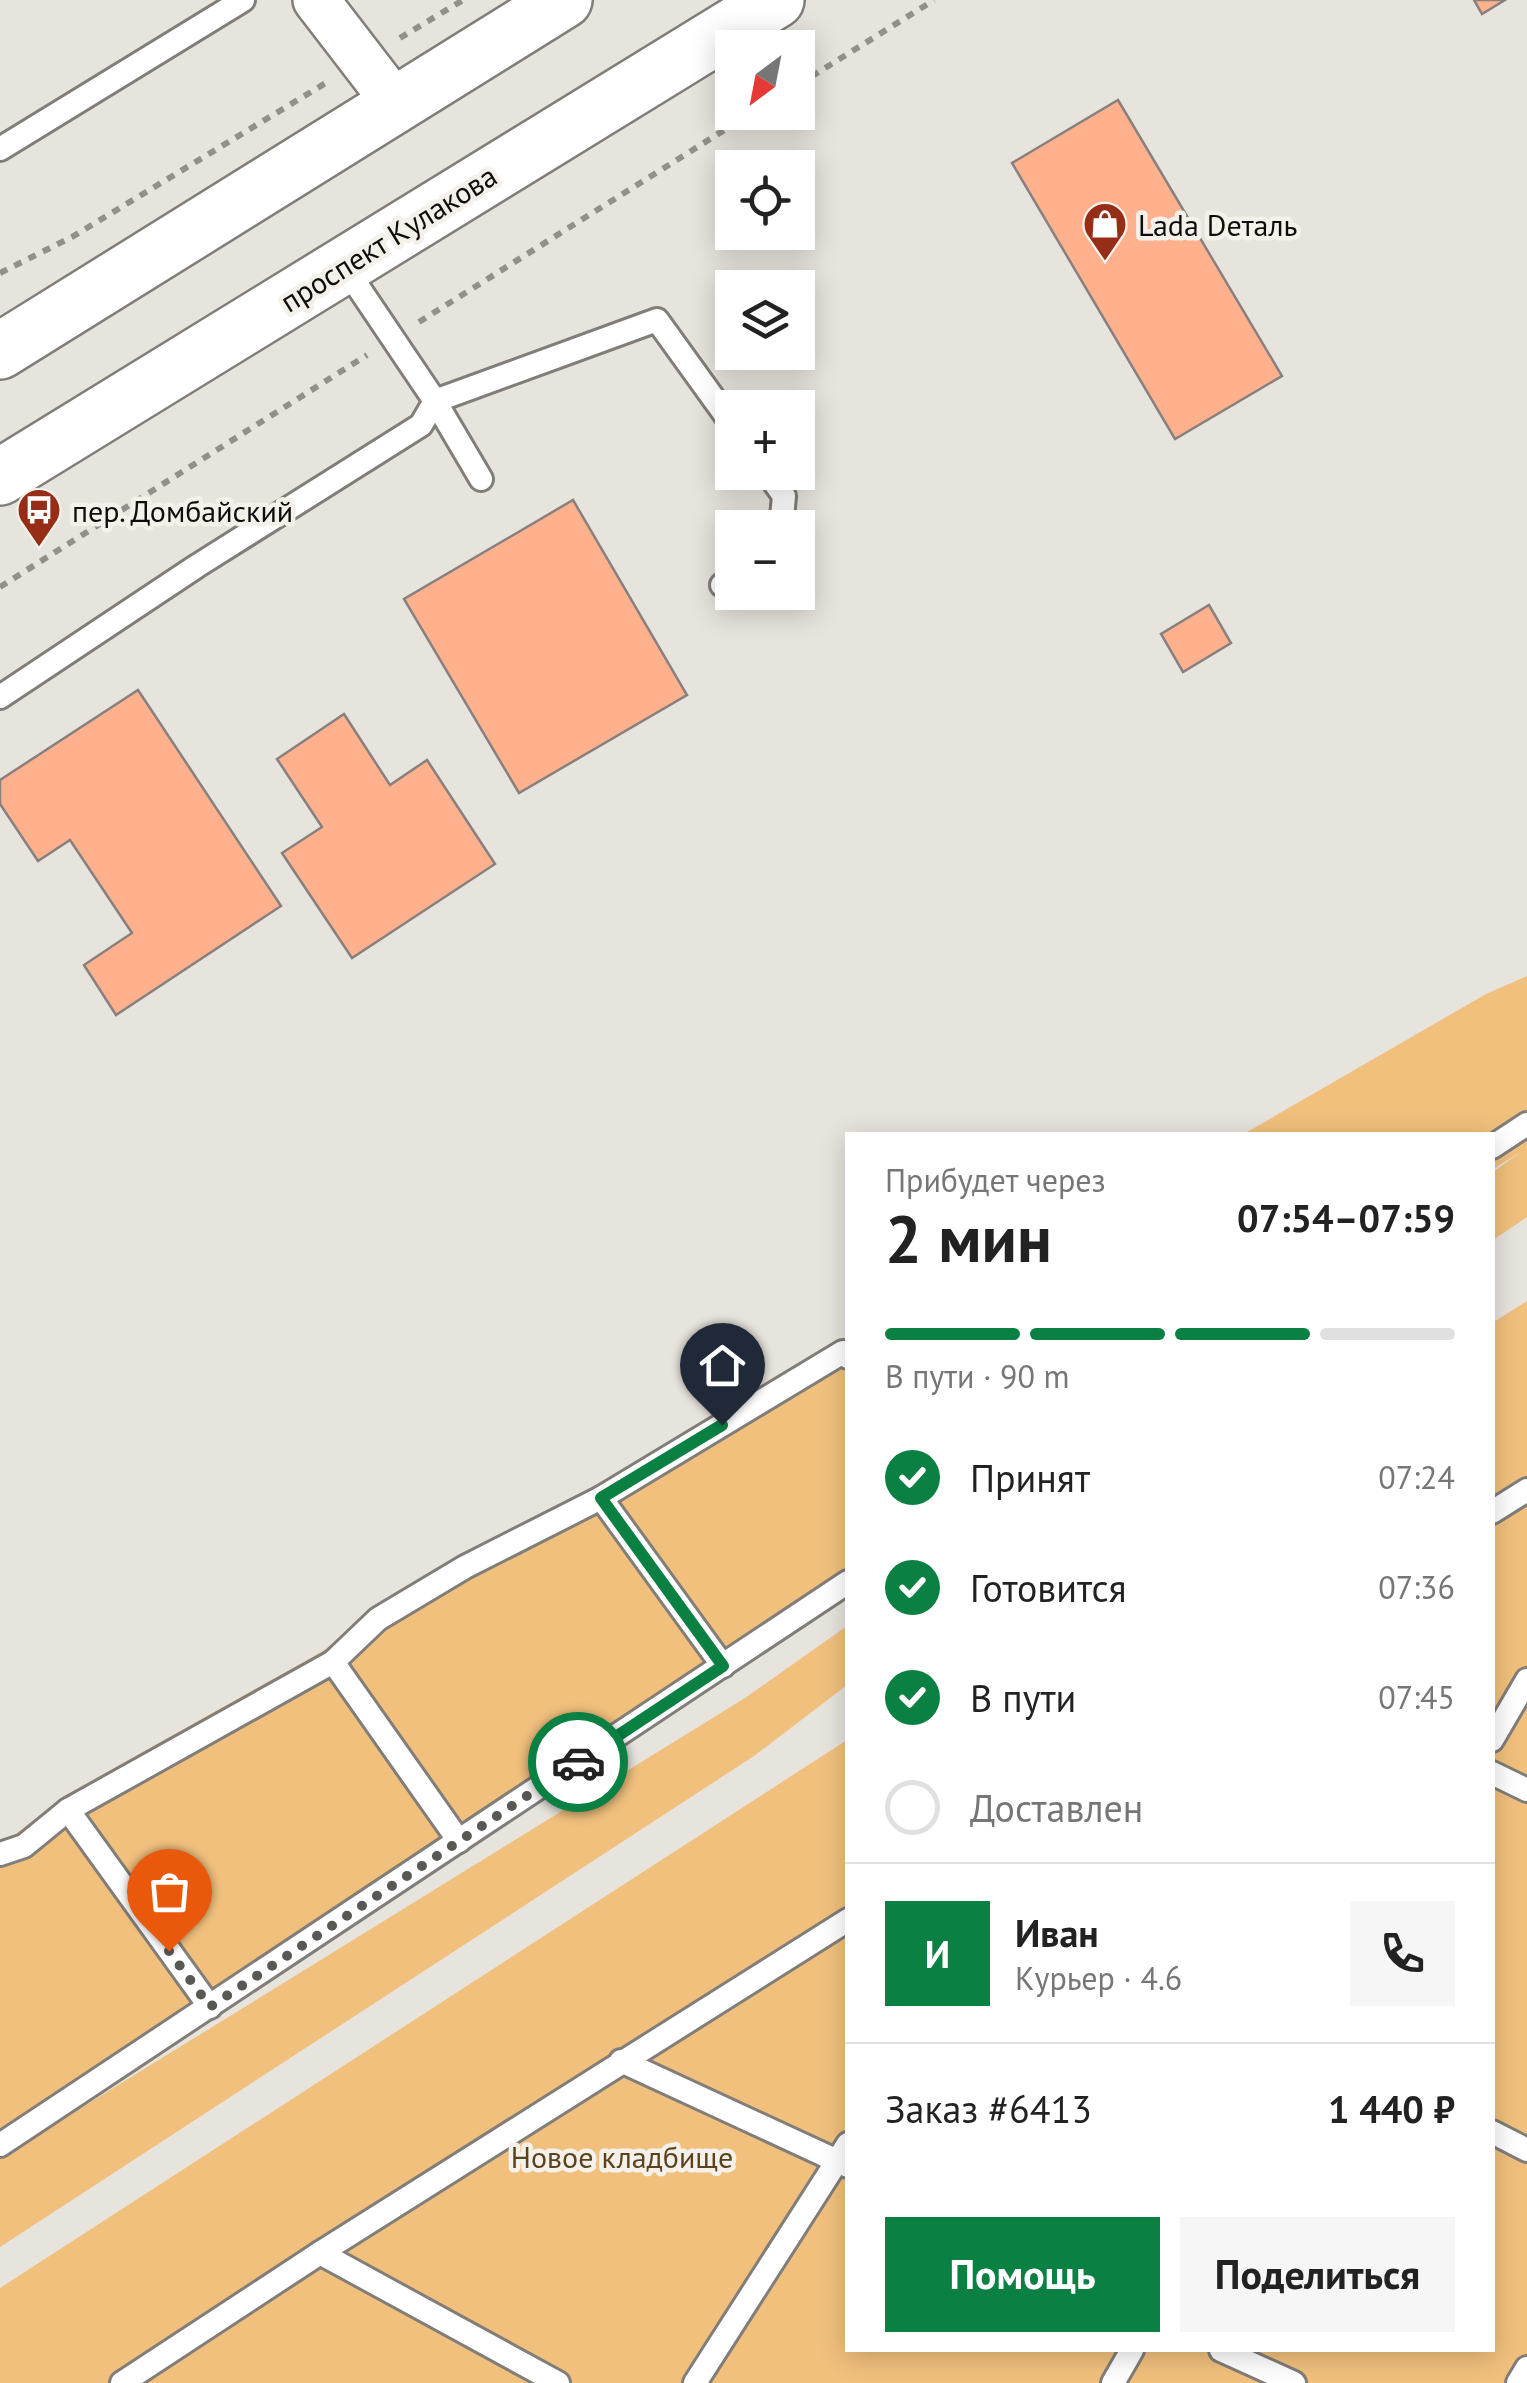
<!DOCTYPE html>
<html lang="ru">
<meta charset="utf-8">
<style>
body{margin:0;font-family:"PT Sans",sans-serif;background:#f6f6f6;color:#222;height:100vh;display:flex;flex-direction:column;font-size:38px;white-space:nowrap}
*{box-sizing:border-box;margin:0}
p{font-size:32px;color:#767676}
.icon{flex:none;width:55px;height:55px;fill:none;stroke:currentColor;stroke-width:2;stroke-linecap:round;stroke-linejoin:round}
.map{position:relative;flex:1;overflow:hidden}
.details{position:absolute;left:845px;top:1132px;width:650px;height:1220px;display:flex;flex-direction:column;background:#fff;border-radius:0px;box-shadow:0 5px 25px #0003}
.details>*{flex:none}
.needle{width:65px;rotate:212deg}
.tools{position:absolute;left:715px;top:30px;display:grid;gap:20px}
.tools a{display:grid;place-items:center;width:100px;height:100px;border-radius:0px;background:#fff;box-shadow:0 5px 25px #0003;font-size:50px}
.pin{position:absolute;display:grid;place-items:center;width:85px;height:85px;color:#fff;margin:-102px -42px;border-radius:50% 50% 50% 0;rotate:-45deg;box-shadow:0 0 10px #0007}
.pin .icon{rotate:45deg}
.courier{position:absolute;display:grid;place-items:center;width:100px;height:100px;margin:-50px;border:8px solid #0b8043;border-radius:50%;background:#fff;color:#222;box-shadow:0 2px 12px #0007}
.summary em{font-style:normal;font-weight:700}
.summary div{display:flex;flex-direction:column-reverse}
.summary{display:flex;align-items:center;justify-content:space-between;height:170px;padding:0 40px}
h1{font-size:65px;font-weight:700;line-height:75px}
.bar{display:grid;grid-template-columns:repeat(4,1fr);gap:15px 10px;align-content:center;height:120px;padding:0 40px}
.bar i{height:12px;border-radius:8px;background:#e0e0e0}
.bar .on{background:#0b8043}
.bar p{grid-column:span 4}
.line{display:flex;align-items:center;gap:25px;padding:0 40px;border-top:2px solid #e0e0e0}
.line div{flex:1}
.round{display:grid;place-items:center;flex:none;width:105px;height:105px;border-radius:0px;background:#f6f6f6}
ol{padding:0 40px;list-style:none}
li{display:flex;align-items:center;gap:30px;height:110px}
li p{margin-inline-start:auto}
li .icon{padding:10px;border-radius:50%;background:#0b8043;color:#fff;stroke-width:4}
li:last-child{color:#767676}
li i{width:55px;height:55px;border:5px solid #e0e0e0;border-radius:50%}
.button{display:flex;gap:20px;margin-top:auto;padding:20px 40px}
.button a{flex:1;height:115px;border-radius:0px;background:#0b8043;color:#fff;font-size:40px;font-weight:700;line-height:115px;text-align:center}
.button a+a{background:#f6f6f6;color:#222}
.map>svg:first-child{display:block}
.green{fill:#f1c07d}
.building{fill:#ffb18e;stroke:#87807e;stroke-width:2.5}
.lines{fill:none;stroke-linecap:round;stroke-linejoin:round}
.service-casing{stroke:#817d78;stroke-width:28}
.minor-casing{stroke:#817d78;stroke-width:50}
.primary-casing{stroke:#817d78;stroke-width:60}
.path{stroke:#93908c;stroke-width:6;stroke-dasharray:8 8;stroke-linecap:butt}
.service{stroke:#fff;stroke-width:22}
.minor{stroke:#fff;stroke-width:45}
.primary{stroke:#fff;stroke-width:55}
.done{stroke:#5a5854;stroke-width:10;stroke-dasharray:0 18}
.route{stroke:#0b8043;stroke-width:12}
.labels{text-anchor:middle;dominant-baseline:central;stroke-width:9;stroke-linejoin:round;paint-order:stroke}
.poi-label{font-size:30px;fill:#0e0d0b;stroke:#f4f0ea;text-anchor:start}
.street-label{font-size:30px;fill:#0e0d0b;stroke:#f4f0ea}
.park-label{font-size:30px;fill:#5b421c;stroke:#f4f0ea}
</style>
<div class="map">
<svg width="1527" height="2383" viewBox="0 0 1527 2383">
<rect width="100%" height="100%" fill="#e7e3dd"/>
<g class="green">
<polygon points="1527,976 1527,1217 1493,1240 1493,1172 1521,1152 1493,1169 1492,1135 1242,1135 1486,994"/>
<polygon points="1527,1301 1527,2383 0,2383 0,2288 847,1740 848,2350 1492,2350 1492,1323"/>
<polygon points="847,1339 847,1594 0,2152 0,1846 66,1795 323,1651 396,1592 599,1487"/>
<polygon points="847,1626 847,1685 754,1756 0,2247 0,2158 745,1698"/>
</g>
<g class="building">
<polygon points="1474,0 1505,0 1482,14"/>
<polygon points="1118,100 1282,376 1175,439 1012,163"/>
<polygon points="573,500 687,695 519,793 404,599"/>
<polygon points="1209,605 1231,643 1183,672 1161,634"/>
<polygon points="138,690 281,906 116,1015 84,965 132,933 70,840 38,861 0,804 0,780"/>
<polygon points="344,714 390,785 427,760 495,864 352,958 282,853 322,827 277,759"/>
</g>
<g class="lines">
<defs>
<g id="service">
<polyline points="0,149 243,0"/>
<polyline points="344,266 435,401 657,320 732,424"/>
<polyline points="767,472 784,496 781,528"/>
<polyline points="722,585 732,577"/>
<polyline points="0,697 197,566 421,425 435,401 481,479"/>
<polyline points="1492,1147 1527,1124"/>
<polyline points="601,1498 843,1352 848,1357"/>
<polyline points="1492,1512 1527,1490"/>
<polyline points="1492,1740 1527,1680"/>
<polyline points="1492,1773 1527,1790"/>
<polyline points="459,1841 333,1662 378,1619 465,1567 601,1498 723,1666"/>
<polyline points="0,1854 24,1846 68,1810"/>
<polyline points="210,2007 68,1810 333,1662"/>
<polyline points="621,2061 848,2166"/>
<polyline points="1492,2132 1527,2150"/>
<polyline points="0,2145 848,1582"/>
<polyline points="320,2253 558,2383"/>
<polyline points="1221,2350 1294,2383"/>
<polyline points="122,2383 320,2253 848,1920"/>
<polyline points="695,2383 848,2144"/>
<polyline points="1113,2383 1132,2350"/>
<polyline points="1518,2383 1527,2368"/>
</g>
<polyline id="minor" points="316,0 396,104"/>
<g id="primary">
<polyline points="0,351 564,0"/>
<polyline points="0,477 776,0"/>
</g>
</defs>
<use href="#service" class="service-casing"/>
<use href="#minor" class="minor-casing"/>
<use href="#primary" class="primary-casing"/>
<g class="path">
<polyline points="400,38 463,0"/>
<polyline points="798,85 934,0"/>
<polyline points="0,273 72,237 329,81"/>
<polyline points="419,322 753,112"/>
<polyline points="0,587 367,355"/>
</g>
<use href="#service" class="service"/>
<use href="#minor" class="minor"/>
<use href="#primary" class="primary"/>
</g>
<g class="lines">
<polyline class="done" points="169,1951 210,2007 578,1762"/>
<polyline class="route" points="578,1762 723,1666 601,1498 722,1425"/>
</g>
<defs>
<symbol id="shop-pin" viewBox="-11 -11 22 30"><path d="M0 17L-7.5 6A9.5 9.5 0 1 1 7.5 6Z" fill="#962d17" stroke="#f4f0ea"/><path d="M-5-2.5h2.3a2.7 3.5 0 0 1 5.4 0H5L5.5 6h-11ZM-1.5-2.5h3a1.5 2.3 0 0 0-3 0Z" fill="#fff"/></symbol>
<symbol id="bus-pin" viewBox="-11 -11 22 30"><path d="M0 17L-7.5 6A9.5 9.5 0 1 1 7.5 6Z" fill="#962d17" stroke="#f4f0ea"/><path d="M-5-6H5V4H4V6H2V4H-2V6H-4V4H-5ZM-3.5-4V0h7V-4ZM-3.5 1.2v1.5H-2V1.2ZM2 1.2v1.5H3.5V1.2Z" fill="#fff"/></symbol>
</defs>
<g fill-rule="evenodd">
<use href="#shop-pin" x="1080" y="199" width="50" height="68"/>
<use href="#bus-pin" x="14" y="485" width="50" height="68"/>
</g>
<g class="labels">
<g class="poi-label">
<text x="1138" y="224">Lada Dеталь</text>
<text x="72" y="510">пер. Домбайский</text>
</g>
<g class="street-label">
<text transform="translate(388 238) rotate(-32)">проспект Кулакова</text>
</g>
<g class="park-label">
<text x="622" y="2156">Новое кладбище</text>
</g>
</g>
</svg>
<div class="tools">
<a><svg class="needle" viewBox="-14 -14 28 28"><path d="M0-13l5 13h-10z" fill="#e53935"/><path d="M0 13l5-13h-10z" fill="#767676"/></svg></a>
<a><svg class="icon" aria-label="locate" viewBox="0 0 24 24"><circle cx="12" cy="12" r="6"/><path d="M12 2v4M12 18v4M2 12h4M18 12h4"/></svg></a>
<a><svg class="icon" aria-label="layers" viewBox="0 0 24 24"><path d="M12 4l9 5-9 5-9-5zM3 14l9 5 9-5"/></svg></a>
<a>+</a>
<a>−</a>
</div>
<div class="pin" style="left:169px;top:1951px;background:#ea580c"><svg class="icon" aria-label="bag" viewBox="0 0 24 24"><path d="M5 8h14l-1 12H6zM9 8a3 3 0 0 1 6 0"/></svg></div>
<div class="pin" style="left:722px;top:1425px;background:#1f2937"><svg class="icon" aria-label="home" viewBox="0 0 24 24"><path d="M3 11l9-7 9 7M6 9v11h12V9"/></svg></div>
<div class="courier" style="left:578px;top:1762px"><svg class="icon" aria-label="car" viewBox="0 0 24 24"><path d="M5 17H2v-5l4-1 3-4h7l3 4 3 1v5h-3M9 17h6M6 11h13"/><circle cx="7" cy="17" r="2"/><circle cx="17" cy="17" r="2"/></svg></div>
<section class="details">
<div class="summary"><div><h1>2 мин</h1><p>Прибудет через</p></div><em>07:54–07:59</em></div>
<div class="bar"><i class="on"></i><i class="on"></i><i class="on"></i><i></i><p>В пути · 90 m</p></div>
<ol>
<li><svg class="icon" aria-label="check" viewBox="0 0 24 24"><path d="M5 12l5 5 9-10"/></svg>Принят<p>07:24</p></li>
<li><svg class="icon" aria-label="check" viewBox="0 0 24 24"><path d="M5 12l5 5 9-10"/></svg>Готовится<p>07:36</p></li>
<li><svg class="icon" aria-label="check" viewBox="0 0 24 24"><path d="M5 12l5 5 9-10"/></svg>В пути<p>07:45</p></li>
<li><i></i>Доставлен</li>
</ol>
<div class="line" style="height:180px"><b class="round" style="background:#0b8043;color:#fff">И</b><div><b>Иван</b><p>Курьер · 4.6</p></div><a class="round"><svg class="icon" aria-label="phone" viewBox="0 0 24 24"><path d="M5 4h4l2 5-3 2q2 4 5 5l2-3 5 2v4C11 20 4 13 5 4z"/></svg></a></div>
<div class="line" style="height:130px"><div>Заказ #6413</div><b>1 440 ₽</b></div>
<div class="button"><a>Помощь</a><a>Поделиться</a></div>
</section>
</div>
